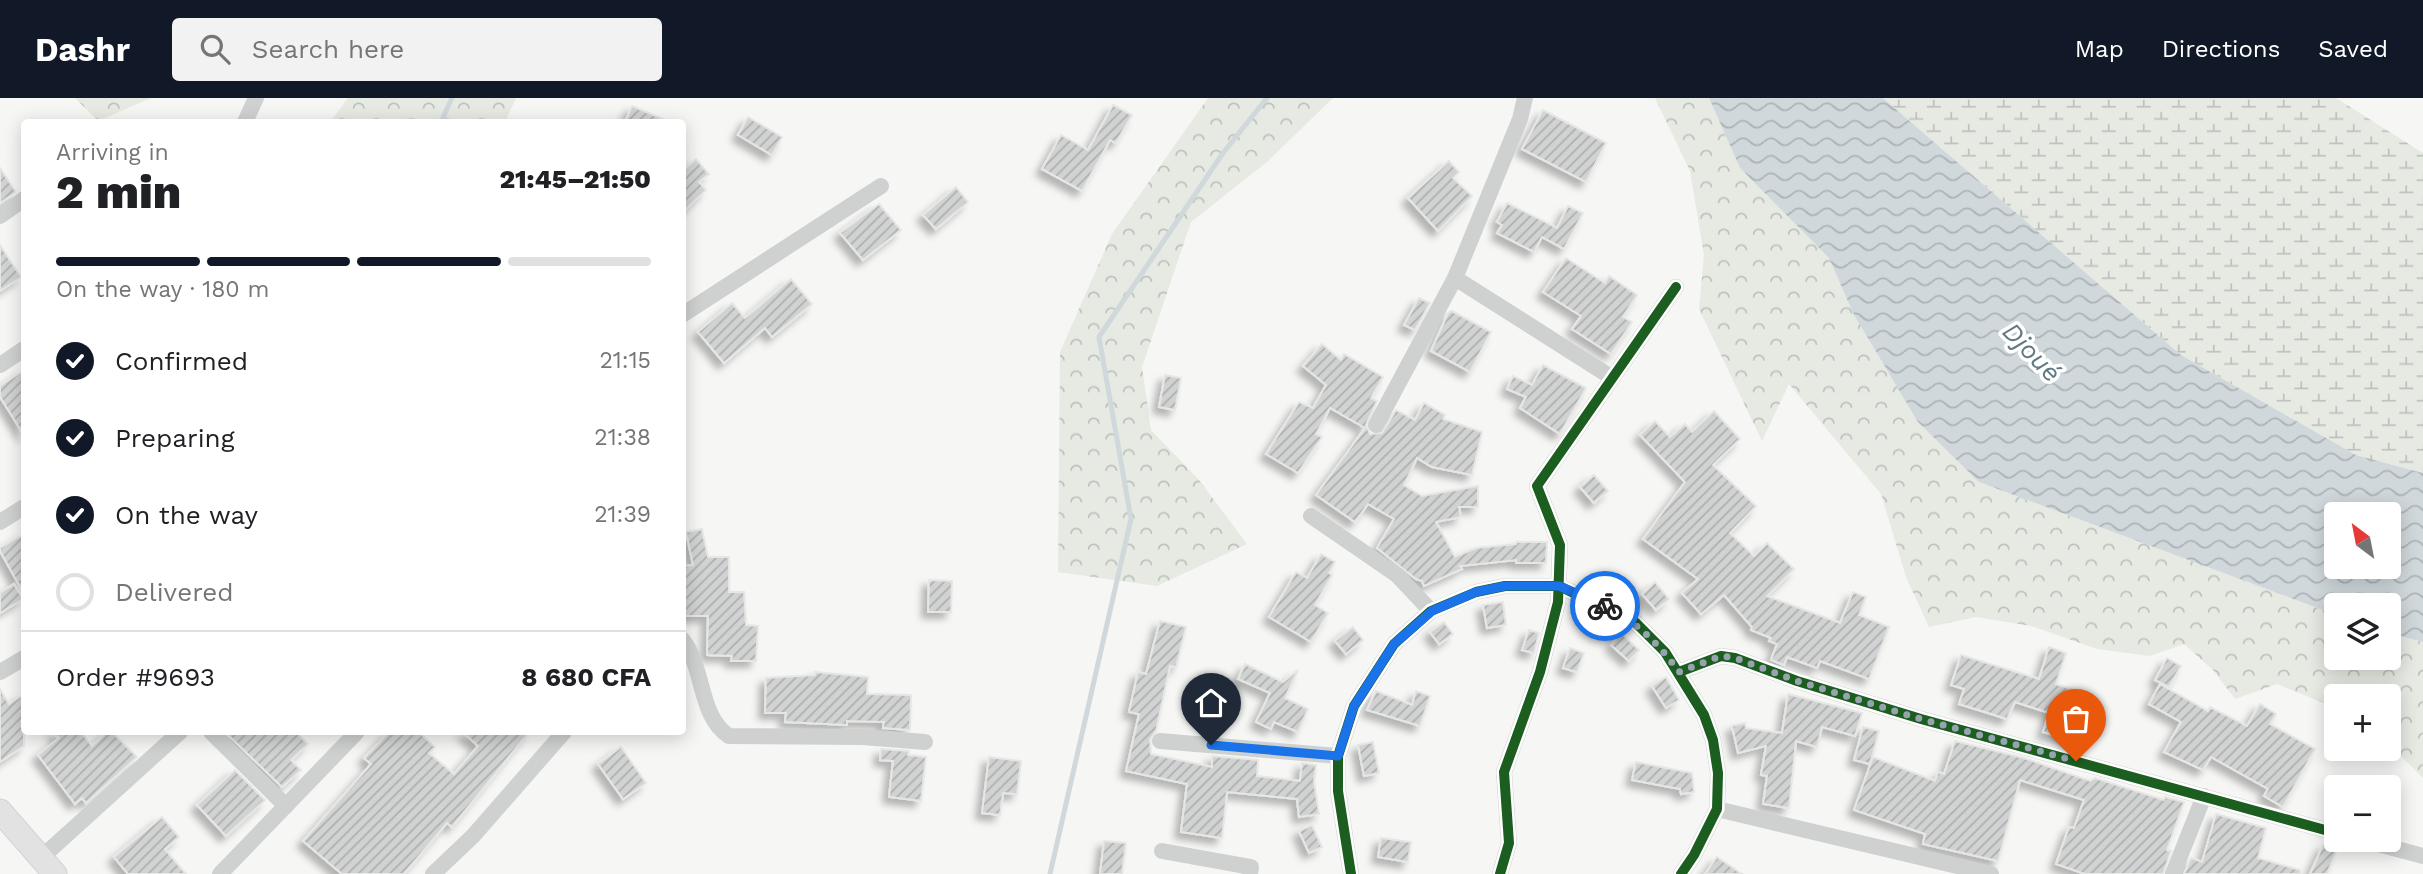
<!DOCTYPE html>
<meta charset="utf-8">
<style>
body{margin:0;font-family:"Work Sans",sans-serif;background:#f2f2f2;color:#202124;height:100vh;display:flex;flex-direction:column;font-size:26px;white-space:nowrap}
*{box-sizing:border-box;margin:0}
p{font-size:23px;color:#757577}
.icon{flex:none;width:38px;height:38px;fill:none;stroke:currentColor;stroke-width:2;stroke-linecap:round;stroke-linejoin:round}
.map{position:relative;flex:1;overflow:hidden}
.sheet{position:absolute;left:21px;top:21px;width:665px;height:616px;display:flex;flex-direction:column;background:#fff;border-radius:7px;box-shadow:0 4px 18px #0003}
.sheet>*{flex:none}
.needle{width:46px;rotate:328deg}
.fabs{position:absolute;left:2324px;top:404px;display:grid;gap:14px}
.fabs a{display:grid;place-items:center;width:77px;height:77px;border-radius:7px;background:#fff;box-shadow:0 4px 18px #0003;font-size:35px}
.pin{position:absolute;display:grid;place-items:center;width:60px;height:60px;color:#fff;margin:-72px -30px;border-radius:50% 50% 50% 0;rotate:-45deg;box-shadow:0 0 7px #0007}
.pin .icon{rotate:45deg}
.courier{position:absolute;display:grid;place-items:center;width:70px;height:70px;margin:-35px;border:5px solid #1a73e8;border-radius:50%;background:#fff;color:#222;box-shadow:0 2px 9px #0007}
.head em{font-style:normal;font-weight:800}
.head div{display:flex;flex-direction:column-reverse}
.head{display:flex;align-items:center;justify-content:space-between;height:119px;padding:0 35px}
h1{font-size:46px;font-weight:800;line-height:52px}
.bar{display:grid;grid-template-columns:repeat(4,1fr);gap:10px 7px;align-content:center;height:84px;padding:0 35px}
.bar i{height:9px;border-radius:5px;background:#e0e0e0}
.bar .active{background:#111827}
.bar p{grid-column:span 4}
.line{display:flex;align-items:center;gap:18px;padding:0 35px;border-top:2px solid #e0e0e0}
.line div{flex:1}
ol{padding:0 35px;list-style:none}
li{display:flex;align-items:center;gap:21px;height:77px}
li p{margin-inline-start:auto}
li .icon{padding:7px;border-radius:50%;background:#111827;color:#fff;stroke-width:4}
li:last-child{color:#757577}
li i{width:38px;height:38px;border:4px solid #e0e0e0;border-radius:50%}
header{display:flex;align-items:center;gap:42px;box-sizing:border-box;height:98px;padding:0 35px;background:#111827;color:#fff}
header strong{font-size:33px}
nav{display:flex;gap:38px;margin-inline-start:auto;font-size:24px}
.search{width:490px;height:63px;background:#f2f2f2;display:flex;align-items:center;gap:18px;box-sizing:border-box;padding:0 24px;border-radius:7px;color:#757577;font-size:26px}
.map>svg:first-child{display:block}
.forest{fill:url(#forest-crowns)}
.wetland{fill:url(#wetland-marsh)}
.water{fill:url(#water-waves);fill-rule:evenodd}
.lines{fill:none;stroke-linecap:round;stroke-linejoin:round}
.stream{stroke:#d0d8db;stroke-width:5}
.building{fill:url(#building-hatch);stroke:#e6e6e4;stroke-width:2;filter:url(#shadow)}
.secondary-casing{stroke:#d1d3d4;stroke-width:25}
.street{stroke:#cfd1d1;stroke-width:16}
.secondary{stroke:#e2e2e3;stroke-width:23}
.cycleway-casing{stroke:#fff;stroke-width:15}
.cycleway{stroke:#1b5e20;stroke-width:10}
.done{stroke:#97a3ae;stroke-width:7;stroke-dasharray:0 12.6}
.route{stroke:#1a73e8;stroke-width:9}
.labels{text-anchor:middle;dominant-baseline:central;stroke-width:7;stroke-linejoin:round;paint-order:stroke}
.water-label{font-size:26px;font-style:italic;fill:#5f7983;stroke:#fff}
</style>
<header>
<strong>Dashr</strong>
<div class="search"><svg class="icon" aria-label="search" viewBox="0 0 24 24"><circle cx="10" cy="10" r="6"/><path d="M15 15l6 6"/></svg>Search here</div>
<nav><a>Map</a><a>Directions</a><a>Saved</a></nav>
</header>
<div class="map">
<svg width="2423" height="776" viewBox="0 0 2423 776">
<defs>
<pattern id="forest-crowns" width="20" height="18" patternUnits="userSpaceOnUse" patternTransform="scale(1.75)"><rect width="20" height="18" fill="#e6eae3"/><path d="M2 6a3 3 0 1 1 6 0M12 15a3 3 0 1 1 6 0" fill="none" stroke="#bec2be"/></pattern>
<pattern id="wetland-marsh" width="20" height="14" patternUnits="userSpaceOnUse" patternTransform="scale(1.75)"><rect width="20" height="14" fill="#e6eae3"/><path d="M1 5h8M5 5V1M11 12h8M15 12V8" fill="none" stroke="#bec2be"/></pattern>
<pattern id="water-waves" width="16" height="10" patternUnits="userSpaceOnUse" patternTransform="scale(1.75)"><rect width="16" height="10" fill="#d0d8db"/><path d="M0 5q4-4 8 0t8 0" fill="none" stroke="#acb4b7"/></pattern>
<pattern id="building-hatch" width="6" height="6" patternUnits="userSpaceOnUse" patternTransform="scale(1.75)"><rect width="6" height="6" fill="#d1d2d2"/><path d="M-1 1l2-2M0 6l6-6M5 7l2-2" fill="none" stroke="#adafb0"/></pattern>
<filter id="shadow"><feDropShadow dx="-6" dy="6" stdDeviation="3.5" flood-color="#0004"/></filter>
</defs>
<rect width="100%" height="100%" fill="#f6f6f5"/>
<g class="forest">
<polygon points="75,0 151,0 98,23"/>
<polygon points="348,0 516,0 505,24 330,24"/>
<polygon points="1208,0 1333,0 1267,64 1191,124 1142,269 1151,332 1199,382 1247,446 1157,488 1058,474 1060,254 1112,136"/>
<polygon points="1655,0 1709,0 1740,70 1829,160 1853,215 1979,384 2336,517 2336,560 2389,560 2389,535 2423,544 2423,680 2389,646 2389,598 2336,598 2336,610 2277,586 2235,601 2213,572 2184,546 2150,558 2097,551 2031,528 1976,519 1929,529 1906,479 1881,396 1789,286 1762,343 1699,211 1704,157 1690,73"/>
</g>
<polygon class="wetland" points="1883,0 2336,0 2423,55 2423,375 2356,357 2181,257"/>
<path class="water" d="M1709,0H1883L2181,257L2356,357L2423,375V544L2389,535V508H2336V517L1979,384L1918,324L1853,215L1829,160L1740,70ZM2336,416H2389V469H2336Z"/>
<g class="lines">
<g class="stream">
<polyline points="441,24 452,0"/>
<polyline points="1050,776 1131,421 1099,239 1223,55 1267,0"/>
</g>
</g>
<g class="building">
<polygon points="1113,7 1132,17 1116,45 1110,42 1082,93 1042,71 1061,37 1088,52"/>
<polygon points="632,8 670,24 625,24"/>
<polygon points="1543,12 1606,45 1586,84 1522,51"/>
<polygon points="748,19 782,39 772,57 738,37"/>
<polygon points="696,61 709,76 699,84 706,92 682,115 682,65 686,70"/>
<polygon points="1449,63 1459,74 1453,80 1472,98 1438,133 1408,100"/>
<polygon points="0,70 16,94 0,105"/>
<polygon points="956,89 968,104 936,131 923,117"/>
<polygon points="1507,105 1557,130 1568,108 1583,115 1564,151 1542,139 1534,154 1497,135 1502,127 1497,124"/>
<polygon points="879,106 901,132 863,162 840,135"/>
<polygon points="0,147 21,179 0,193"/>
<polygon points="1566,160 1605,185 1609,178 1637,197 1623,219 1632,224 1611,256 1572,231 1581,218 1543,194"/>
<polygon points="791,181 812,206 772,239 765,230 724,265 698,234 732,205 745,220"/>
<polygon points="1419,200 1430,205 1415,232 1404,227"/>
<polygon points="1452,213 1491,234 1470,274 1431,253 1448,215"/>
<polygon points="1322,246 1341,262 1344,256 1383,279 1371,300 1377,303 1366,327 1370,336 1382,335 1396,312 1415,322 1424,305 1445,317 1443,321 1482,334 1472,377 1432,369 1417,360 1404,387 1422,398 1478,388 1478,409 1459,409 1461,419 1436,424 1455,459 1476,450 1516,446 1517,444 1547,444 1546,465 1516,465 1516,462 1460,468 1462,471 1424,488 1422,483 1416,481 1377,450 1394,421 1368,406 1355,424 1316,397 1365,330 1330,310 1316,336 1322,339 1298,375 1266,356 1299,304 1313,310 1326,287 1303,268"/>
<polygon points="1543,267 1586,290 1560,336 1520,310 1526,299 1507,291 1513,278 1532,287"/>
<polygon points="24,272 24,337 0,299 0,288"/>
<polygon points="1165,277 1181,280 1175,312 1159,309"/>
<polygon points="1714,313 1740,341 1713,367 1756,408 1730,435 1754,458 1767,445 1794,471 1767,498 1840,525 1853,494 1866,499 1859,517 1889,529 1869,581 1820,563 1817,570 1787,559 1784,567 1771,562 1777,546 1769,543 1771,540 1751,532 1752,529 1724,497 1701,516 1682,495 1698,481 1643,441 1685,384 1640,337 1655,323 1670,339 1685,326 1692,334"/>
<polygon points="1594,377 1608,393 1594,405 1580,389"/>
<polygon points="702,431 708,459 729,459 729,494 744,494 746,527 758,528 756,563 731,563 732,558 707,557 708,518 682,518 682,468 693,467 686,434"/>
<polygon points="24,436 24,496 0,453 0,450"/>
<polygon points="1321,456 1335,464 1329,475 1332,477 1315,507 1328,515 1311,544 1269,519 1296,474 1307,480"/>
<polygon points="929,482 952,483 951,514 928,514"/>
<polygon points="1655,484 1669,501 1656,512 1642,496"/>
<polygon points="14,486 23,501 0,515 0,495"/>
<polygon points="1503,504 1506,527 1487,530 1483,507"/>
<polygon points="1160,523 1186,529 1176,569 1170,568 1156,633 1150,641 1151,656 1212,669 1212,658 1258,662 1257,678 1300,683 1302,665 1316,667 1314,683 1319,716 1299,719 1297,701 1227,694 1222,740 1181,734 1187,686 1126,673 1139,616 1129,614 1138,574 1146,576"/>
<polygon points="1444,524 1453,536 1439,546 1430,534"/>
<polygon points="1353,529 1363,542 1346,556 1335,543"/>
<polygon points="1529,532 1539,535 1534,555 1522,552"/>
<polygon points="1621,535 1639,552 1629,563 1611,547"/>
<polygon points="2049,549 2066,555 2056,586 2089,597 2080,628 2089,631 2084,646 2043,634 2049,615 2015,604 2007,621 1959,606 1964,591 1951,587 1961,557 2039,581"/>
<polygon points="1570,550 1584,555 1577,574 1563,570"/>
<polygon points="2167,560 2181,568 2169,589 2155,582"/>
<polygon points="1245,566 1283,584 1298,572 1285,600 1308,611 1298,634 1274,624 1271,631 1256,624 1270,595 1238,581"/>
<polygon points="815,574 868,579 867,596 911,597 910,632 883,630 884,624 847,623 847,627 785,624 786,615 765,615 766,580 815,577"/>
<polygon points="1666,579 1679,602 1666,610 1652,588"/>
<polygon points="2160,586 2208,613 2210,609 2247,628 2260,606 2276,616 2270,626 2315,651 2283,709 2264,698 2268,691 2211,659 2203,672 2164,654 2181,624 2149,606"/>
<polygon points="0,591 9,606 24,596 24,648 0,664"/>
<polygon points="1376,593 1412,607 1416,593 1430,598 1420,628 1367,612"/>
<polygon points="1788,596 1862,615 1855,638 1822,629 1817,649 1796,643 1789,710 1763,706 1767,678 1761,677 1766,648 1738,655 1732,628 1745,625 1746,630 1782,635"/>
<polygon points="1863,629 1879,633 1870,666 1854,662"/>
<polygon points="53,634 81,634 92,648 107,634 112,634 137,659 86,705 82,700 75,706 38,657 59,640"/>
<polygon points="225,634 296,634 308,646 291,662 301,672 282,689"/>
<polygon points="389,634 419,634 435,649 429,655 454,676 478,648 463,634 529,634 452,729 447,725 404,776 342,776 303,743 371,666 364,660"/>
<polygon points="1955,643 2024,660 2090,683 2095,680 2164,702 2165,699 2184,704 2167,752 2171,753 2163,776 2085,776 2056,766 2069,729 2074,730 2084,702 2020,682 1998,763 1923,746 1925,736 1854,712 1873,659 1935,683 1938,674 1944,676"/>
<polygon points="1373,644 1379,675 1364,678 1358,647"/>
<polygon points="621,649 646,685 623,701 598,666"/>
<polygon points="881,651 909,653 908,657 926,659 921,703 889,699 893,663 880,662"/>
<polygon points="989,659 1021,663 1017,696 1003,695 1000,717 982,715"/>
<polygon points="1636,664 1692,675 1694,694 1681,696 1680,691 1632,682"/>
<polygon points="235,672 265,702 226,738 197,707"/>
<polygon points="2216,716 2266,730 2258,760 2300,772 2300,776 2184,776 2191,760 2202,764"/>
<polygon points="162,719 179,739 165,751 186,776 128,776 114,759"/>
<polygon points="1312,727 1322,749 1309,755 1299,733"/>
<polygon points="1381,740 1411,744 1408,764 1378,759"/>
<polygon points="1104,743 1126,745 1122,776 1100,776"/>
<polygon points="2323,747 2337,751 2327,776 2310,776"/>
<polygon points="1717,759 1742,776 1705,776"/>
</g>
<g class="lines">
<defs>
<polyline id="secondary" points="0,713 55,776"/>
</defs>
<use href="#secondary" class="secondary-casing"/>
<g class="street">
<polyline points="245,24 256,0"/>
<polyline points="0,118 24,101"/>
<polyline points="1455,180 1611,279"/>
<polyline points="682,217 881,88"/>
<polyline points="0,267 24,251"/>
<polyline points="1376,327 1455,180 1520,21 1525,0"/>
<polyline points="1311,418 1397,477 1431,513"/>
<polyline points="0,424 24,409"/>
<path d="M682,541C705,569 698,618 729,638L863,639L925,644"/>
<polyline points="0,574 24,560"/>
<polyline points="1679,574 1721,558 1735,560 1797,583 1921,621 2336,735"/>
<polyline points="211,634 286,708"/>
<polyline points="1160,643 1338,658"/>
<polyline points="1717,711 1991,776"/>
<polyline points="2363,742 2423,758"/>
<polyline points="1162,753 1251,769 1250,776"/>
<polyline points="41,760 180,634"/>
<polyline points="220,776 357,634"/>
<polyline points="433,776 473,738 564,634"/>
<polyline points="1351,776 1338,693 1338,658 1354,608 1394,546 1431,513 1476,494 1505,488 1559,488 1635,524 1665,554 1704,617 1713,642 1718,675 1717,711 1694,757 1681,776"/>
<polyline points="1500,776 1509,745 1504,674 1540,574 1558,504 1560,447 1537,388 1676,189"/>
<polyline points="2173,776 2204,698"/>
</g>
<use href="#secondary" class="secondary"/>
<defs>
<g id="cycleway">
<polyline points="1679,574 1721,558 1735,560 1797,583 1921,621 2336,735"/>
<polyline points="1351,776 1338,693 1338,658 1354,608 1394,546 1431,513 1476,494 1505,488 1559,488 1635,524 1665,554 1704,617 1713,642 1718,675 1717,711 1694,757 1681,776"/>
<polyline points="1500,776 1509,745 1504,674 1540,574 1558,504 1560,447 1537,388 1676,189"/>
</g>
</defs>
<use href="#cycleway" class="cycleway-casing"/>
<use href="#cycleway" class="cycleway"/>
</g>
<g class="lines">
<path class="done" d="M1605,508C1636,523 1659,546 1679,574L1721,558L1735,560L1797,583L1921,621L2076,663"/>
<polyline class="route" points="1211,647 1338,658 1354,608 1394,546 1432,513 1476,494 1505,488 1559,488 1605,508"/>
</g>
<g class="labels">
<g class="water-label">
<text transform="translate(2032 254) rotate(46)">Djoué</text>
</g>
</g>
</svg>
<div class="fabs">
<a><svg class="needle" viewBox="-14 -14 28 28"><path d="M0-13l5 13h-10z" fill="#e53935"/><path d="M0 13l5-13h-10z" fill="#757577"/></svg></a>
<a><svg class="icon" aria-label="layers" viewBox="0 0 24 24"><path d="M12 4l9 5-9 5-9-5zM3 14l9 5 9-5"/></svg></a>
<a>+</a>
<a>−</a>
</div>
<div class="pin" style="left:2076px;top:663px;background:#ea580c"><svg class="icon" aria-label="bag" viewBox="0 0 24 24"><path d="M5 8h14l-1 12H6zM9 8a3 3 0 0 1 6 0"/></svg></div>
<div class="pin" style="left:1211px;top:647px;background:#1f2937"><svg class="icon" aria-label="home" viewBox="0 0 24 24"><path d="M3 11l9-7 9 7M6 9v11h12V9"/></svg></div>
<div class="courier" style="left:1605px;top:508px"><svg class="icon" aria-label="bike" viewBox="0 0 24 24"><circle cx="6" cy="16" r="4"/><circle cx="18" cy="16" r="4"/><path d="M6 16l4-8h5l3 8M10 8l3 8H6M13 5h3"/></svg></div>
<section class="sheet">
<div class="head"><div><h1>2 min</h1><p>Arriving in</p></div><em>21:45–21:50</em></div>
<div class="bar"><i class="active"></i><i class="active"></i><i class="active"></i><i></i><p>On the way · 180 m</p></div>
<ol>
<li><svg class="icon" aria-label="check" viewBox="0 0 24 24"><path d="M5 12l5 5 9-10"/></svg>Confirmed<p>21:15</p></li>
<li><svg class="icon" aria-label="check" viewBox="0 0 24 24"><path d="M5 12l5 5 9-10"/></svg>Preparing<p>21:38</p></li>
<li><svg class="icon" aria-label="check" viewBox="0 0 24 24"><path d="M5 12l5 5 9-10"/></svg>On the way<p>21:39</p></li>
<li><i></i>Delivered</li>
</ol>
<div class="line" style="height:91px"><div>Order #9693</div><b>8 680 CFA</b></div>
</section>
</div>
